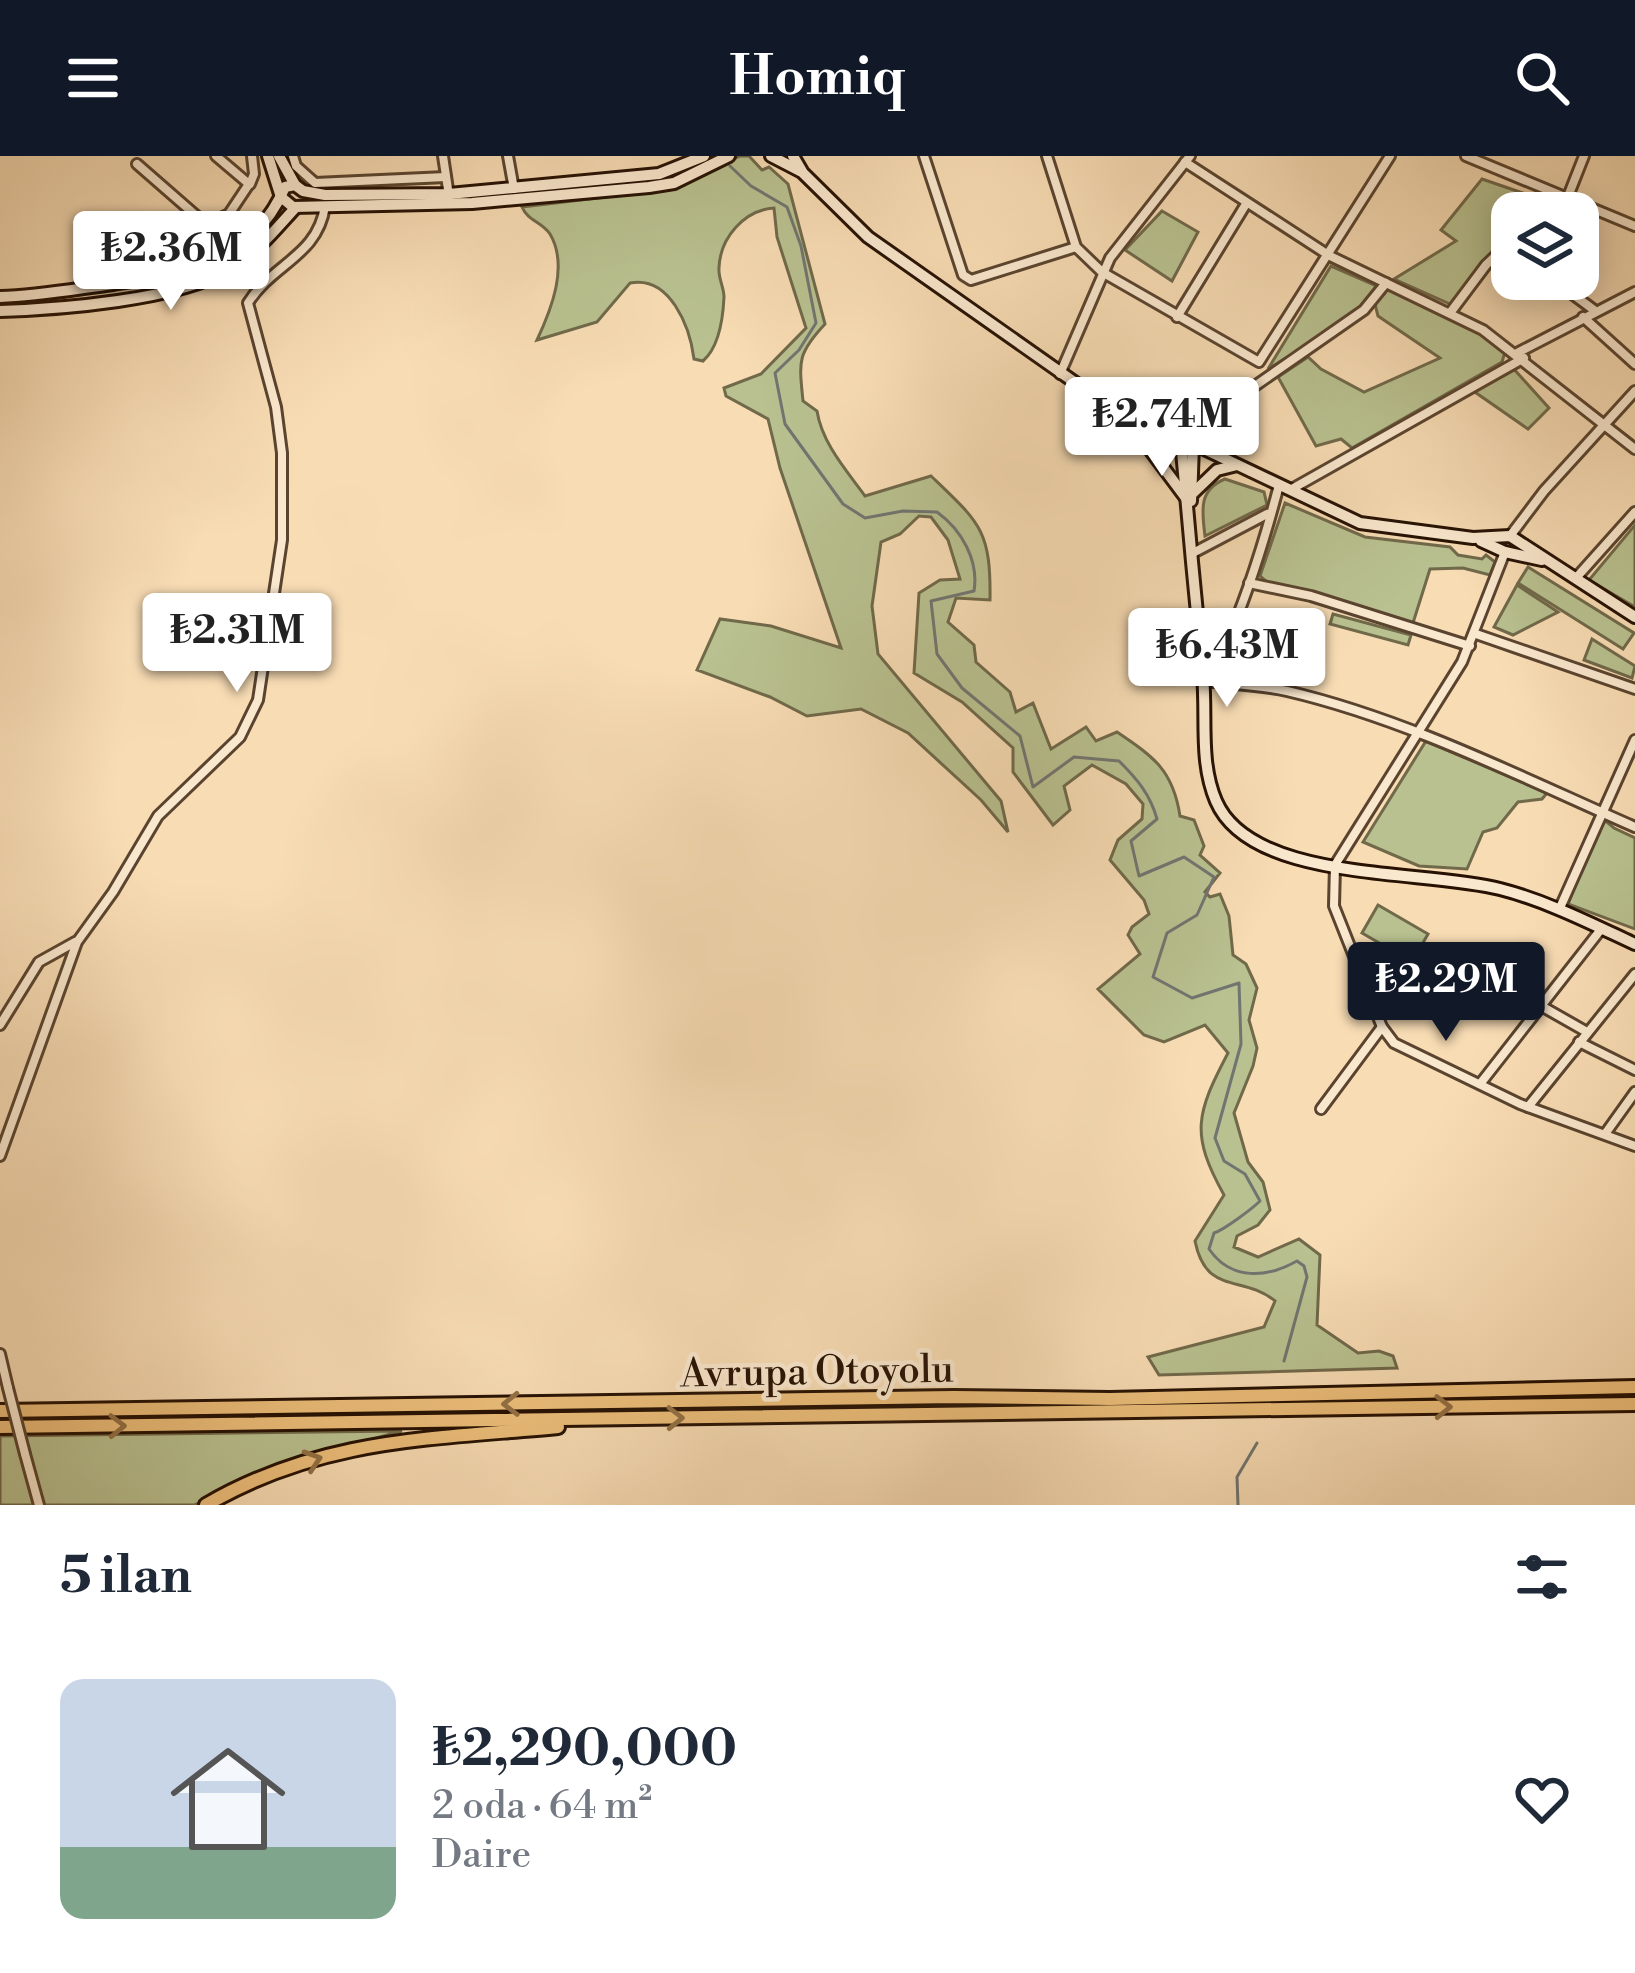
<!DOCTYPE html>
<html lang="tr">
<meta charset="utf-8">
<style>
:root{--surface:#fff;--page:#f2f2f3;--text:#1f2937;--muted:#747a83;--line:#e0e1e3;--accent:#111827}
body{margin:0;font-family:"Libre Bodoni",serif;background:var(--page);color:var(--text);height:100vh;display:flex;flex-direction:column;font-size:45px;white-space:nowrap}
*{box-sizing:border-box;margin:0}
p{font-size:39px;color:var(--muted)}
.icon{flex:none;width:66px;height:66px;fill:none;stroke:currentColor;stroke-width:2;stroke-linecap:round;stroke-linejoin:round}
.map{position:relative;height:1349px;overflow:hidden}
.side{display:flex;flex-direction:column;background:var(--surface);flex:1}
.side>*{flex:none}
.controls{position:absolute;left:1491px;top:36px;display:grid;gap:24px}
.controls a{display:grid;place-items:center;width:108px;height:108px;border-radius:24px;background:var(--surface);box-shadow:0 6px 30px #0003;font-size:60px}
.price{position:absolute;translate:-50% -102px;padding:0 27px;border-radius:12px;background:#fff;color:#222;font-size:39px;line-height:78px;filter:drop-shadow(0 3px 6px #0008)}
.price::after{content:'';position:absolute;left:50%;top:72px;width:36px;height:27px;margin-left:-18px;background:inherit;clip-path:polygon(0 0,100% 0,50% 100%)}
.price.active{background:var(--accent);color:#fff}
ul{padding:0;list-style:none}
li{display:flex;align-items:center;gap:36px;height:300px;padding:0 60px}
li+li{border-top:3px solid var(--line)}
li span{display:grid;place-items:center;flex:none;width:336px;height:240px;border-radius:24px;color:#555}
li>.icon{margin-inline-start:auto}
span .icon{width:144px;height:144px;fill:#fffc;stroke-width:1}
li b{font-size:51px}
h2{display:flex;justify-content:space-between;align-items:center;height:144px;padding:0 60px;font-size:51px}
header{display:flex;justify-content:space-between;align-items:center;height:156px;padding:0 60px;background:var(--accent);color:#fff;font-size:54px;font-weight:800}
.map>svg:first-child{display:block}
.green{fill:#b9c190;stroke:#70694a;stroke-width:3}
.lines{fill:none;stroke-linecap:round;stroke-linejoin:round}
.stream{stroke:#717570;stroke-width:3}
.street-casing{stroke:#5a442f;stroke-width:14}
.secondary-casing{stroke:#261103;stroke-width:16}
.highway-casing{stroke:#261103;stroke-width:18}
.street{stroke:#fae8ce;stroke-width:8}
.secondary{stroke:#fae8ce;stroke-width:10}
.highway{stroke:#ecbe7a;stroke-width:12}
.street-bridge-casing{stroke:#5a442f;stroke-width:14;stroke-linecap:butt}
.street-bridge{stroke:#fae8ce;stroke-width:8}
.oneway{stroke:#937044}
.labels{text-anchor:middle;stroke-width:9;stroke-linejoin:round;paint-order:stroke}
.street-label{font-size:39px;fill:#261103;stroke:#fae8ce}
</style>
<header><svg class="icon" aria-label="menu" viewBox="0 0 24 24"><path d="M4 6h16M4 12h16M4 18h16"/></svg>Homiq<svg class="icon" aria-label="search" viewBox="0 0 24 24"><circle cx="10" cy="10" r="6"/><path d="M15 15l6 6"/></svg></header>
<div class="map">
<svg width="1635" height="1349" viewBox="0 0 1635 1349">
<rect width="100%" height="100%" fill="#f8dcb4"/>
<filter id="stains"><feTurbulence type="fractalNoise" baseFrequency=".00167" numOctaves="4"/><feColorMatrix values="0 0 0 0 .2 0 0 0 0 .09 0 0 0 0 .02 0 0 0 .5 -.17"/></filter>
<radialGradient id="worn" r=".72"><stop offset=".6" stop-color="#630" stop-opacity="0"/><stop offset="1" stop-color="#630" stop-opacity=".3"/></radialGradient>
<g class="green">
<path d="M740,0H749L762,14L769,11L788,28L825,168C797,198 799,205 803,245L817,255C822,287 846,314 865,340L931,320C980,367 991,374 990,444L956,442L948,466L974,489L976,506L1010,536L1016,556L1033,547L1051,593L1086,571L1096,585L1117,576C1154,601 1173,614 1180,660L1194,664L1204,690L1200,699L1220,717L1205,736L1210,741L1220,738L1229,760L1233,799L1246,808L1257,832L1249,864L1257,892L1253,910L1234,957L1248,1006L1263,1026L1270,1054L1258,1069L1237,1080L1234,1091L1258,1101L1299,1083L1320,1099L1317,1169L1358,1197L1379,1195L1393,1200L1397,1212L1159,1219L1148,1201L1264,1171L1275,1145C1242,1118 1206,1140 1195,1085L1224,1039C1190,978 1196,958 1228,897L1205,869L1164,886L1144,879L1098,833L1140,798L1128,779L1132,771L1149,758L1144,744L1110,704L1118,684L1142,663L1143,648L1126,628L1092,609L1064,630L1070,654L1053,669L1013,616V592L962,546L914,517L919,437L940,424L960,423L948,384L931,361L919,360L900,378L881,386L872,450L878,498L1001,645L1008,676L981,644L908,577L861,553L807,560L770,541L697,514L720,463L771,470L841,492L780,312L768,263L726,240L724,232L761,218L806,172L777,81L774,52C744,54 720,82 719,112C718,122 724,131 724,141C723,163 719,191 703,205L694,203C690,171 670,119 630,127L597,166L537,184C551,154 569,110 550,78C542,66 528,65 522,51L673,33Z"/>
<polygon points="1482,23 1552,47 1539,57 1512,57 1512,78 1450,148 1394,123 1456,85 1441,74"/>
<polygon points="1162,55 1198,76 1172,125 1125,94"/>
<polygon points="1331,110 1377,130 1351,162 1268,213"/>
<polygon points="1389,131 1474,172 1505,196 1502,206 1352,292 1341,283 1316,290 1278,221 1308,201 1321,213 1364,236 1440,202 1378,160 1375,148"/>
<polygon points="1512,211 1549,252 1528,273 1472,234"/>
<path d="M1225,323L1264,336L1267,349L1205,380C1202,355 1198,334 1225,323Z"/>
<polygon points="1285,347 1365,381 1450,391 1458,399 1482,403 1486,399 1495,406 1490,419 1463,412 1430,413 1413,467 1268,427 1260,420"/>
<polygon points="1635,369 1635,451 1589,424"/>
<polygon points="1528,411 1634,477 1623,493 1518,427"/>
<polygon points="1517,429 1558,456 1513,479 1494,471"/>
<polygon points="1333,458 1411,479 1408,489 1330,468"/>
<polygon points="1592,483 1635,510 1632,522 1584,504"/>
<polygon points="1426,585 1547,637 1542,643 1518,646 1497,672 1483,676 1467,713 1419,710 1363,686"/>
<polygon points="1602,662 1614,672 1635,682 1635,773 1568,748"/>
<polygon points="1378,749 1428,778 1412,806 1362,777"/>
<polygon points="402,1275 295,1304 194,1349 0,1349 0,1280"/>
</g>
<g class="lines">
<g class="stream">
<path d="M730,10L751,30L787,51L801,90L816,167L799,194L775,217L785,268L843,348L865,362L903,355L937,356C962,374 979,405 974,435L931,445L937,498L962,532L1020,580L1033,631L1074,601L1119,605C1137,623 1150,638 1157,663L1131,685L1139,720L1184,701L1214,721L1197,759L1167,777L1153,821L1192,842L1239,827L1241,888L1215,982L1224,1005L1245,1018L1260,1045C1253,1052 1224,1074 1214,1077L1209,1093C1231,1125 1267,1122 1297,1105L1304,1110L1307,1121L1284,1205"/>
<polyline points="1238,1349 1237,1321 1257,1287"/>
</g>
<g class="street-casing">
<g id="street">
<polyline points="293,0 296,10 315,27 446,21"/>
<polyline points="443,0 449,40"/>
<polyline points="508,0 514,33"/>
<polyline points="924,0 963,119 971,124 1076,91"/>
<polyline points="1047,0 1076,91 1102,116 1259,206 1390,0"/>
<polyline points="1466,0 1635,70"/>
<polyline points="1185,6 1330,100 1483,174 1635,293"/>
<polyline points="137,8 200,63 210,67 229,58 249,28 216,0"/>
<polyline points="250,28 254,18 252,0"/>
<polyline points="1550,57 1567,43 1584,0"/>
<polyline points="1552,123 1594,154"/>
<polyline points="1450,157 1486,109 1512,84"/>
<polyline points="1177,161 1246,48"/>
<polyline points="1583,161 1635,208"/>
<polyline points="1517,197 1635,136"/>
<polyline points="1060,218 1110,102 1190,0"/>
<polyline points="1207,295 1239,241 1364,154 1386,127"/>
<polyline points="1290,334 1524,202"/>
<polyline points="1510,380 1544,335 1635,235"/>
<polyline points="1505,396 1462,506 1335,709 1334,750 1382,871 1394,887 1520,948 1635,990"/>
<polyline points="1191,398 1267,358"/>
<polyline points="1576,422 1635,356"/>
<polyline points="1249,427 1311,440 1470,490"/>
<polyline points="1476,478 1635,533"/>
<path d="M1204,524C1235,486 1266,379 1279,329"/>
<path d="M1203,525C1231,528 1260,529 1287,535C1407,563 1523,622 1635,671"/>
<polyline points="1559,754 1635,584"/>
<polyline points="1543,851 1587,876"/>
<polyline points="0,869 39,806 75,786"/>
<polyline points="1579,886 1635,914"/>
<polyline points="1480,928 1602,772"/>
<polyline points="1528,951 1635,818"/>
<polyline points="1321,953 1382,871"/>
<polyline points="1605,978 1635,936"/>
<path d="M0,1000L77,786L113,736L158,660L240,581L258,544L282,384V297L276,251L248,147C272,108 318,100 325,50"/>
<polyline points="0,1198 8,1232"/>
<polyline points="25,1298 39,1349"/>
</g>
</g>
<g class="secondary-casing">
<g id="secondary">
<polyline points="268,0 280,38"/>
<polyline points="279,0 295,29 303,35 325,39 449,38 659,18 704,0"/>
<polyline points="771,0 800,15"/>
<polyline points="793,0 803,17 868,81 1097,242 1360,367 1473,382 1510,380 1635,461"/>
<polyline points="281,41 293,51 472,47 649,31 674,27 729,0"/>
<path d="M0,141C38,140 75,133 113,128C186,116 252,108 285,31L295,29"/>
<path d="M0,155C60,153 178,144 228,114C256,98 275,74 296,51"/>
<polyline points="1125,260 1186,342"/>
<path d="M1181,284C1188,362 1195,441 1203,519C1207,562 1199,605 1216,645C1251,727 1423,713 1500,733C1547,745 1592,768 1635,788"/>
<polyline points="1193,337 1217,314 1237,309"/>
<polyline points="1191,345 1193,289"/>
<polyline points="1481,385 1505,396 1542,404"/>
</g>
</g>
<g class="highway-casing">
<g id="highway">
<polyline points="0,1255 954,1241 1110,1243 1635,1231"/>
<polyline points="0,1271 1635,1248"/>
<path d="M206,1349C321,1282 430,1283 558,1271"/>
</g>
</g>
<use href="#street" class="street"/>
<use href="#secondary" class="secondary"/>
<use href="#highway" class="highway"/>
<g class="street-bridge-casing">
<polyline id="street-bridge" points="8,1232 25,1298"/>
</g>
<use href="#street-bridge" class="street-bridge"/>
</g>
<defs><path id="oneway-chevron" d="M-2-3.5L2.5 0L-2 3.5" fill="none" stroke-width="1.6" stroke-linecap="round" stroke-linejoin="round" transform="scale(3)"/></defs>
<g class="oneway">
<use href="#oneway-chevron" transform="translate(511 1248) rotate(179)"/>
<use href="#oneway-chevron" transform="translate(1443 1251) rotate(-1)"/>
<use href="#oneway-chevron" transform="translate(675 1262) rotate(-1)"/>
<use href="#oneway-chevron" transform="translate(117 1270) rotate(-1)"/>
<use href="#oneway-chevron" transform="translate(313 1304) rotate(-18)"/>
</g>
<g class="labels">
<g class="street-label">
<text transform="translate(817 1214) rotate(-1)" y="14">Avrupa Otoyolu</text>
</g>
</g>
<rect width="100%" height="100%" filter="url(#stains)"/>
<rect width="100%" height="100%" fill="url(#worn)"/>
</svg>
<div class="controls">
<a><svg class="icon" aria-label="layers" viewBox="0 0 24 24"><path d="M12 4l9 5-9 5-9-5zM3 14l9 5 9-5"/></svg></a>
</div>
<b class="price" style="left:171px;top:157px">₺2.36M</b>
<b class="price" style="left:1162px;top:323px">₺2.74M</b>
<b class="price" style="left:237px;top:539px">₺2.31M</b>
<b class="price" style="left:1227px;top:554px">₺6.43M</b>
<b class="price active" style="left:1446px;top:888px">₺2.29M</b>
</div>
<section class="side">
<h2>5 ilan<svg class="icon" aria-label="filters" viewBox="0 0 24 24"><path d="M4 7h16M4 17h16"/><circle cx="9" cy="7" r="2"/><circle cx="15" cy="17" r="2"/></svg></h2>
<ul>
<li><span style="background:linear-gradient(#c9d6e8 70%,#7fa58c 0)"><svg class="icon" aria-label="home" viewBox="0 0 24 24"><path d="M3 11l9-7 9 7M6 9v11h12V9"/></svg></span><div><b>₺2,290,000</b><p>2 oda · 64 m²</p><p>Daire</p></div><svg class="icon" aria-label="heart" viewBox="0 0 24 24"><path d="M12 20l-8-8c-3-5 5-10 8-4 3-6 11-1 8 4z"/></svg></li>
</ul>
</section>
